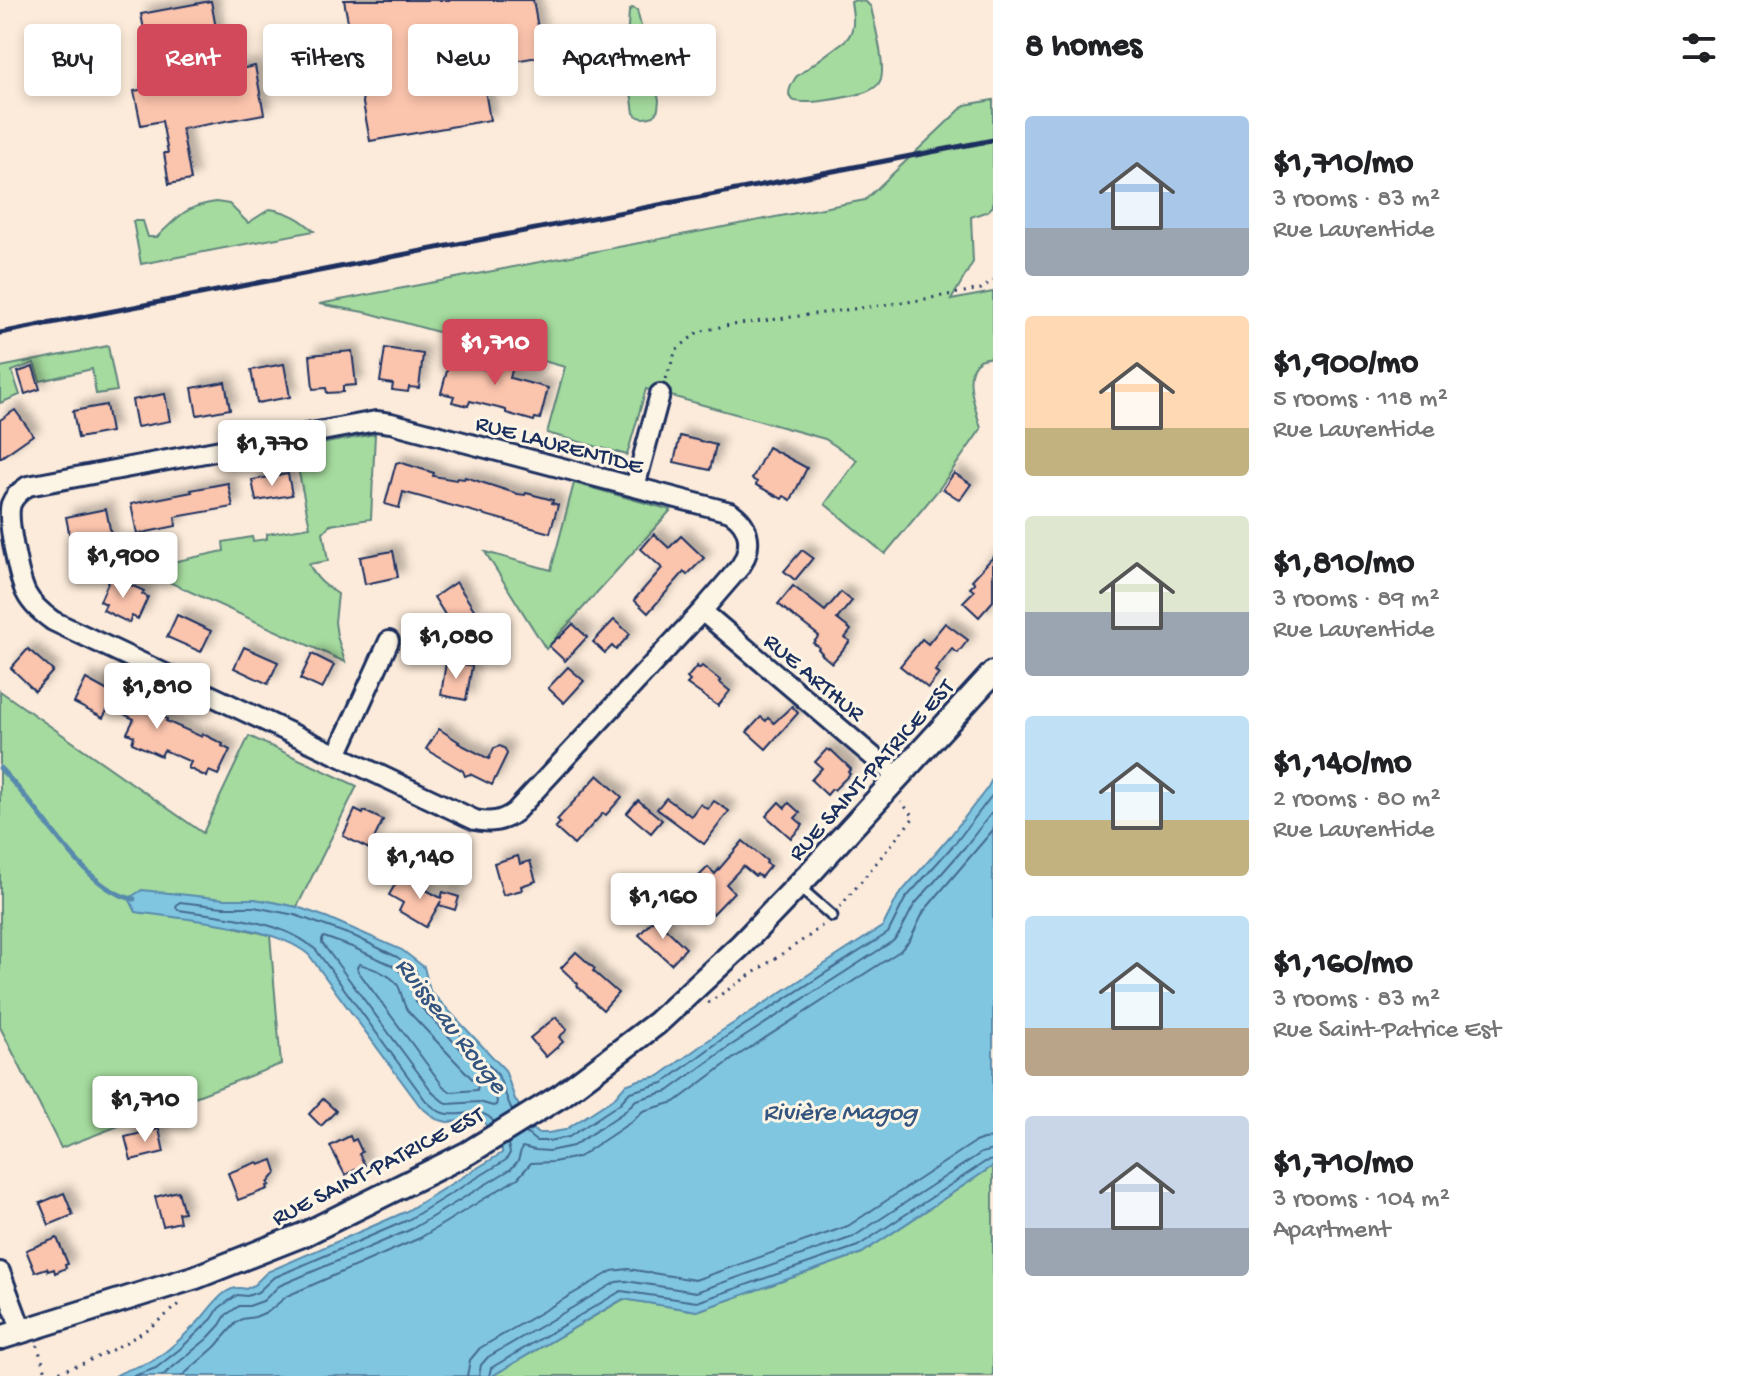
<!DOCTYPE html>
<meta charset="utf-8">
<style>
:root{--surface:#fff;--page:#f6f6f6;--text:#202124;--muted:#757577;--accent:#d1495b}
body{margin:0;font-family:"Gochi Hand",sans-serif;background:var(--page);color:var(--text);height:100vh;display:flex;flex-direction:column;font-size:30px;white-space:nowrap}
*{box-sizing:border-box;margin:0}
p{font-size:26px;color:var(--muted)}
.icon{flex:none;width:44px;height:44px;fill:none;stroke:currentColor;stroke-width:2;stroke-linecap:round;stroke-linejoin:round}
.map{position:relative;flex:1;overflow:hidden}
.drawer{display:flex;flex-direction:column;background:var(--surface);width:760px}
.drawer>*{flex:none}
.top-card{position:absolute;left:24px;top:24px;width:760px;height:72px;display:flex;gap:16px}
.price{position:absolute;translate:-50% -68px;padding:0 18px;border-radius:8px;background:#fff;color:#222;font-size:26px;line-height:52px;filter:drop-shadow(0 2px 4px #0008)}
.price::after{content:'';position:absolute;left:50%;top:48px;width:24px;height:18px;margin-left:-12px;background:inherit;clip-path:polygon(0 0,100% 0,50% 100%)}
.price.current{background:var(--accent);color:#fff}
ul{padding:0;list-style:none}
li{display:flex;align-items:center;gap:24px;height:200px;padding:0 32px}
li span{display:grid;place-items:center;flex:none;width:224px;height:160px;border-radius:8px;color:#555}
li>.icon{margin-inline-start:auto}
span .icon{width:96px;height:96px;fill:#fffc;stroke-width:1}
li b{font-size:34px}
h2{display:flex;justify-content:space-between;align-items:center;height:96px;padding:0 32px;font-size:34px}
.tag{padding:0 28px;border-radius:8px;background:var(--surface);box-shadow:0 4px 12px #0003;font-size:28px;line-height:72px}
.tag.current{background:var(--accent);color:#fff}
main{display:flex;flex:1;min-height:0}
.map>svg:first-child{display:block}
.green{fill:#a5db9e;stroke:#60857e;stroke-width:2}
.water{fill:#81c6e1;stroke:#588aad;stroke-width:2}
.lines{fill:none;stroke-linecap:round;stroke-linejoin:round}
.shore{stroke:#446b92;stroke-width:2}
.stream{stroke:#588aad;stroke-width:5}
.building{fill:#fbc4ad;stroke:#1b2f5e;stroke-width:2;filter:url(#shadow)}
.service-casing{stroke:#1b2f5e;stroke-width:15}
.minor-casing{stroke:#1b2f5e;stroke-width:24}
.tertiary-casing{stroke:#1b2f5e;stroke-width:28}
.path{stroke:#1b2f5e;stroke-width:3;stroke-dasharray:2 6;stroke-linecap:butt}
.service{stroke:#fcf5e5;stroke-width:9}
.minor{stroke:#fcf5e5;stroke-width:18}
.tertiary{stroke:#fcf5e5;stroke-width:22}
.rail{stroke:#1b2f5e;stroke-width:5}
.labels{text-anchor:middle;stroke-width:6;stroke-linejoin:round;paint-order:stroke}
.street-label{font-size:24px;fill:#1b2f5e;stroke:#fcf5e5}
.water-label{font-size:26px;font-style:italic;fill:#34557f;stroke:#fcf5e5}
</style>
<main>
<div class="map">
<svg width="993" height="1376" viewBox="0 0 993 1376">
<defs>
<filter id="shadow"><feDropShadow dx="7" dy="-7" stdDeviation="4" flood-color="#0004"/></filter>
</defs>
<rect width="100%" height="100%" fill="#fcebda"/>
<filter id="ink" filterUnits="userSpaceOnUse"><feTurbulence type="fractalNoise" baseFrequency=".0125" numOctaves="2"/><feDisplacementMap in="SourceGraphic" scale="16" xChannelSelector="R" yChannelSelector="G"/><feConvolveMatrix kernelMatrix="1 2 1 2 8 2 1 2 1" color-interpolation-filters="sRGB"/></filter>
<g filter="url(#ink)">
<g class="green">
<path d="M855,0L866,2L871,7C874,23 887,68 880,81C878,87 871,90 866,92C852,97 836,99 822,101C801,103 777,106 796,77L847,39C856,28 853,16 851,2Z"/>
<path d="M632,8L637,10L659,100L658,109L654,116C647,118 639,120 634,113L626,57L629,11Z"/>
<path d="M993,100V206L988,211L971,217L973,262L951,300L993,292V357C989,358 984,358 980,360C960,371 977,411 981,429L939,489L885,554L825,504L857,460L825,439L646,389L627,455L547,433L565,367L369,313L319,304L865,200L965,105Z"/>
<path d="M216,202L229,204L248,223L270,209C289,212 301,219 314,231L141,264L133,221H143L148,237H157C178,217 185,206 216,202Z"/>
<polygon points="108,346 117,391 96,394 92,369 40,381 34,363 12,371 20,395 0,403 0,367"/>
<path d="M375,434L371,519L330,525L323,532L328,561L309,564C316,579 324,585 338,594L335,622L337,636L345,662L160,578L163,564L224,551L223,542L252,537L253,541L267,539V534L310,527L294,449Z"/>
<polygon points="574,483 671,510 546,649 485,552 551,570"/>
<polygon points="0,691 203,833 249,736 357,786 297,907 254,899 224,899 234,927 270,935 281,1064 61,1148 0,1027"/>
<polygon points="993,1166 993,1376 492,1376 624,1299 697,1311 862,1253"/>
</g>
<path class="water" d="M993,777V1166L862,1253L697,1311L623,1299L492,1376H115C126,1369 138,1367 150,1362C165,1355 186,1334 198,1322C211,1309 224,1282 246,1289L254,1285L267,1272L405,1212L502,1153V1150L484,1122L479,1120L447,1122L436,1119L420,1106L309,955C274,925 183,919 136,912L129,898L142,890L224,899H254L273,902L297,907L326,917L402,950L424,967L430,991L505,1070L515,1099L534,1130L537,1133H548L565,1130L614,1098L625,1085L639,1080L659,1076L717,1034L883,926L898,896L951,835L988,787Z"/>
<g class="lines">
<g class="shore">
<polygon points="324,937 352,947 392,965 407,977 416,1002 490,1080 497,1101 496,1105 493,1106 479,1102 448,1104 444,1102 434,1094 322,943 322,939"/>
<path d="M360,964C371,968 390,974 397,984C402,991 402,1002 407,1010L478,1085L477,1090L451,1092L443,1086L358,971L357,967Z"/>
<path d="M494,1122C481,1104 460,1119 443,1113C436,1111 431,1105 426,1101L316,950C282,919 222,917 179,910L176,908L177,904L180,902L223,907H254L295,915L356,937L397,957L416,971L424,996L498,1075L512,1111"/>
<polyline points="526,1133 536,1141 549,1141 569,1137 619,1104 630,1092 663,1083 721,1040 888,933 905,899 957,841 993,794"/>
<polyline points="134,1376 156,1368 180,1349 212,1319 219,1308 237,1295 247,1296 258,1292 273,1278 408,1220 506,1160 510,1153 508,1144"/>
<polyline points="162,1376 207,1339 220,1325 226,1315 239,1306 249,1306 263,1301 279,1286 412,1229 511,1169 518,1161 522,1147 535,1150 549,1151 573,1146 624,1112 636,1100 668,1091 727,1048 893,941 899,934 914,905 965,847 993,811"/>
<polyline points="182,1376 215,1347 236,1323 242,1319 255,1317 269,1311 287,1296 420,1238 518,1178 531,1163 553,1162 579,1157 631,1122 643,1111 675,1102 734,1058 900,951 910,940 924,911 993,830"/>
<polyline points="467,1376 470,1360 480,1348 612,1271 628,1269 695,1280 848,1226 975,1142 983,1139 993,1138"/>
<polyline points="479,1376 481,1365 488,1357 616,1282 626,1281 696,1292 853,1237 981,1153 993,1150"/>
<polyline points="489,1376 491,1368 621,1291 697,1302 858,1246 985,1162 993,1160"/>
</g>
<path class="stream" d="M0,768C11,780 23,793 33,806C58,836 94,893 134,899"/>
</g>
<g class="building">
<polygon points="344,0 533,0 543,56 481,67 490,120 370,141"/>
<polygon points="211,1 224,72 255,66 264,114 182,129 191,180 169,184 164,153 168,153 162,121 141,125 134,91 155,87 141,14"/>
<polygon points="385,348 423,354 419,388 409,387 408,392 392,390 393,384 380,382"/>
<polygon points="494,350 516,355 510,378 548,388 540,419 535,418 534,421 506,413 506,410 470,401 468,406 452,402 454,396 441,393 450,360 488,370"/>
<polygon points="352,351 356,385 343,386 343,392 327,393 326,388 313,389 310,355"/>
<polygon points="284,364 290,397 257,403 251,370"/>
<polygon points="33,367 40,389 25,394 18,372"/>
<polygon points="225,382 230,409 197,415 192,388"/>
<polygon points="165,394 170,421 137,427 132,400"/>
<polygon points="106,405 111,432 78,438 73,411"/>
<polygon points="15,410 33,435 0,458 0,420"/>
<polygon points="680,436 716,445 710,470 674,462"/>
<polygon points="768,447 807,468 791,500 784,496 782,499 756,485 757,482 752,479"/>
<polygon points="399,462 434,473 433,476 456,480 457,478 464,479 465,477 518,494 525,495 526,493 553,500 552,503 558,505 550,533 403,492 399,508 385,504 396,463"/>
<polygon points="954,473 971,484 960,500 943,489"/>
<polygon points="288,474 292,495 256,501 252,480"/>
<polygon points="228,483 233,507 175,517 176,526 137,534 131,504 192,492 191,490"/>
<polygon points="106,509 112,539 72,547 66,517"/>
<polygon points="654,534 669,548 681,536 704,558 687,575 684,572 648,613 634,600 662,568 641,549"/>
<polygon points="802,550 813,558 795,580 784,571"/>
<polygon points="393,551 398,577 365,584 360,557"/>
<polygon points="993,557 993,601 979,617 963,602 974,591 970,588 975,583 972,580"/>
<polygon points="111,576 144,591 142,594 148,597 138,619 132,616 129,623 103,610 106,604 100,601"/>
<polygon points="456,582 475,611 452,626 434,597"/>
<polygon points="793,586 825,611 841,592 852,601 837,619 851,630 845,638 850,641 832,663 821,654 822,653 818,649 819,647 813,643 819,636 778,604"/>
<polygon points="177,615 211,631 201,652 167,637"/>
<polygon points="614,620 630,634 616,650 612,646 605,653 593,642"/>
<polygon points="945,623 968,640 958,653 952,649 935,671 939,674 928,688 900,666 922,639 928,644"/>
<polygon points="573,624 587,637 565,661 549,646 558,637 559,638"/>
<polygon points="244,647 278,662 268,684 234,668"/>
<polygon points="28,649 53,671 35,691 11,668"/>
<polygon points="312,654 334,665 322,689 300,679"/>
<polygon points="446,662 472,666 466,700 441,695"/>
<polygon points="697,666 699,669 702,666 721,681 719,682 730,691 718,706 687,684 690,681 687,678"/>
<polygon points="568,667 584,681 564,703 548,688"/>
<polygon points="86,679 146,712 148,709 167,719 166,721 202,737 203,734 223,744 222,746 230,750 218,775 209,771 207,777 188,768 191,762 164,750 161,756 132,743 134,736 127,733 134,719 109,707 103,718 74,703"/>
<polygon points="792,706 798,713 766,749 747,732 761,717 766,721 768,718 774,723"/>
<polygon points="439,729 459,742 458,743 489,759 494,748 500,746 505,749 507,754 492,785 470,774 465,776 463,771 426,749"/>
<polygon points="827,749 830,751 831,750 851,769 848,772 850,774 834,790 832,789 827,795 811,780 822,768 815,762"/>
<polygon points="598,775 622,797 606,815 603,813 574,845 555,828 560,823 557,820"/>
<polygon points="666,798 691,816 700,804 708,809 714,801 729,811 704,844 657,809"/>
<polygon points="638,800 662,820 651,833 627,813"/>
<polygon points="779,802 785,808 789,803 800,813 795,818 803,825 791,838 766,816"/>
<polygon points="355,810 363,814 364,811 383,820 369,849 343,836"/>
<polygon points="743,841 767,861 766,863 770,866 761,877 757,874 755,876 743,866 726,884 734,892 713,914 700,902 707,894 703,891 707,887 697,878 708,867 715,874"/>
<polygon points="518,856 520,864 530,861 536,881 521,886 522,890 503,895 494,863"/>
<polygon points="400,876 441,898 443,892 459,897 455,910 439,905 441,901 426,927 399,911 403,903 389,895"/>
<polygon points="655,918 686,948 671,964 639,935"/>
<polygon points="576,952 595,969 593,971 618,993 603,1010 577,986 578,984 561,968"/>
<polygon points="556,1017 567,1030 559,1037 563,1042 546,1057 530,1038"/>
<polygon points="323,1099 336,1111 321,1126 309,1114"/>
<polygon points="159,1129 164,1152 131,1160 125,1137"/>
<polygon points="350,1136 352,1141 356,1139 362,1152 359,1154 365,1165 345,1175 330,1146"/>
<polygon points="273,1160 277,1172 268,1183 270,1185 267,1186 268,1189 238,1200 228,1173 258,1162 259,1165"/>
<polygon points="178,1191 184,1212 178,1213 180,1222 163,1226 155,1197"/>
<polygon points="64,1193 73,1215 49,1225 40,1203"/>
<polygon points="57,1238 68,1264 65,1265 66,1268 55,1273 54,1269 48,1271 47,1268 35,1272 26,1250"/>
</g>
<g class="lines">
<g class="service-casing">
<polyline id="service" points="798,886 832,916"/>
</g>
<g class="minor-casing">
<g id="minor">
<path d="M376,421L391,423L730,512C751,525 753,547 740,567L702,611L515,812C502,822 490,823 475,820L53,621C42,613 32,605 26,593C19,579 6,518 11,504C14,496 20,491 28,486Z"/>
<polyline points="635,487 660,394"/>
<polyline points="702,611 897,777"/>
<polyline points="337,755 389,641"/>
<polyline points="0,1272 22,1331"/>
</g>
</g>
<g class="tertiary-casing">
<polyline id="tertiary" points="0,1338 196,1277 305,1234 468,1153 562,1095 657,1023 741,945 810,873 993,673"/>
</g>
<g class="path">
<polyline points="666,379 676,350 698,332 724,326 914,301 981,289 993,280"/>
<polyline points="840,907 914,817 901,802"/>
<polyline points="708,1003 809,936 824,924"/>
<polyline points="37,1345 47,1375"/>
<path d="M44,1376C97,1362 142,1337 183,1301"/>
</g>
<use href="#service" class="service"/>
<use href="#minor" class="minor"/>
<use href="#tertiary" class="tertiary"/>
<polyline class="rail" points="0,333 993,140"/>
</g>
</g>
<g class="labels">
<g class="street-label">
<text transform="translate(560 443) rotate(15)" y="8">RUE LAURENTIDE</text>
<text transform="translate(815 676) rotate(40)" y="8">RUE ARTHUR</text>
<text transform="translate(870 769) rotate(-48)" y="8">RUE SAINT-PATRICE EST</text>
<text transform="translate(377 1165) rotate(-27)" y="8">RUE SAINT-PATRICE EST</text>
</g>
<g class="water-label">
<text transform="translate(453 1024) rotate(52)" y="9">Ruisseau Rouge</text>
<text x="840" y="1119">Rivière Magog</text>
</g>
</g>
</svg>
<b class="price current" style="left:495px;top:387px">$1,710</b>
<b class="price" style="left:272px;top:488px">$1,770</b>
<b class="price" style="left:123px;top:600px">$1,900</b>
<b class="price" style="left:456px;top:681px">$1,080</b>
<b class="price" style="left:157px;top:731px">$1,810</b>
<b class="price" style="left:420px;top:901px">$1,140</b>
<b class="price" style="left:663px;top:941px">$1,160</b>
<b class="price" style="left:145px;top:1144px">$1,710</b>
<div class="top-card">
<a class="tag">Buy</a>
<a class="tag current">Rent</a>
<a class="tag">Filters</a>
<a class="tag">New</a>
<a class="tag">Apartment</a>
</div>
</div>
<section class="drawer">
<h2>8 homes<svg class="icon" aria-label="filters" viewBox="0 0 24 24"><path d="M4 7h16M4 17h16"/><circle cx="9" cy="7" r="2"/><circle cx="15" cy="17" r="2"/></svg></h2>
<ul>
<li><span style="background:linear-gradient(#a9c7e8 70%,#9aa5b1 0)"><svg class="icon" aria-label="home" viewBox="0 0 24 24"><path d="M3 11l9-7 9 7M6 9v11h12V9"/></svg></span><div><b>$1,710/mo</b><p>3 rooms · 83 m²</p><p>Rue Laurentide</p></div></li>
<li><span style="background:linear-gradient(#ffd9b3 70%,#c2b280 0)"><svg class="icon" aria-label="home" viewBox="0 0 24 24"><path d="M3 11l9-7 9 7M6 9v11h12V9"/></svg></span><div><b>$1,900/mo</b><p>5 rooms · 118 m²</p><p>Rue Laurentide</p></div></li>
<li><span style="background:linear-gradient(#dfe7d0 60%,#9aa5b1 0)"><svg class="icon" aria-label="home" viewBox="0 0 24 24"><path d="M3 11l9-7 9 7M6 9v11h12V9"/></svg></span><div><b>$1,810/mo</b><p>3 rooms · 89 m²</p><p>Rue Laurentide</p></div></li>
<li><span style="background:linear-gradient(#bfe0f5 65%,#c2b280 0)"><svg class="icon" aria-label="home" viewBox="0 0 24 24"><path d="M3 11l9-7 9 7M6 9v11h12V9"/></svg></span><div><b>$1,140/mo</b><p>2 rooms · 80 m²</p><p>Rue Laurentide</p></div></li>
<li><span style="background:linear-gradient(#bfe0f5 70%,#b9a48a 0)"><svg class="icon" aria-label="home" viewBox="0 0 24 24"><path d="M3 11l9-7 9 7M6 9v11h12V9"/></svg></span><div><b>$1,160/mo</b><p>3 rooms · 83 m²</p><p>Rue Saint-Patrice Est</p></div></li>
<li><span style="background:linear-gradient(#c9d6e8 70%,#9aa5b1 0)"><svg class="icon" aria-label="home" viewBox="0 0 24 24"><path d="M3 11l9-7 9 7M6 9v11h12V9"/></svg></span><div><b>$1,710/mo</b><p>3 rooms · 104 m²</p><p>Apartment</p></div></li>
</ul>
</section>
</main>
